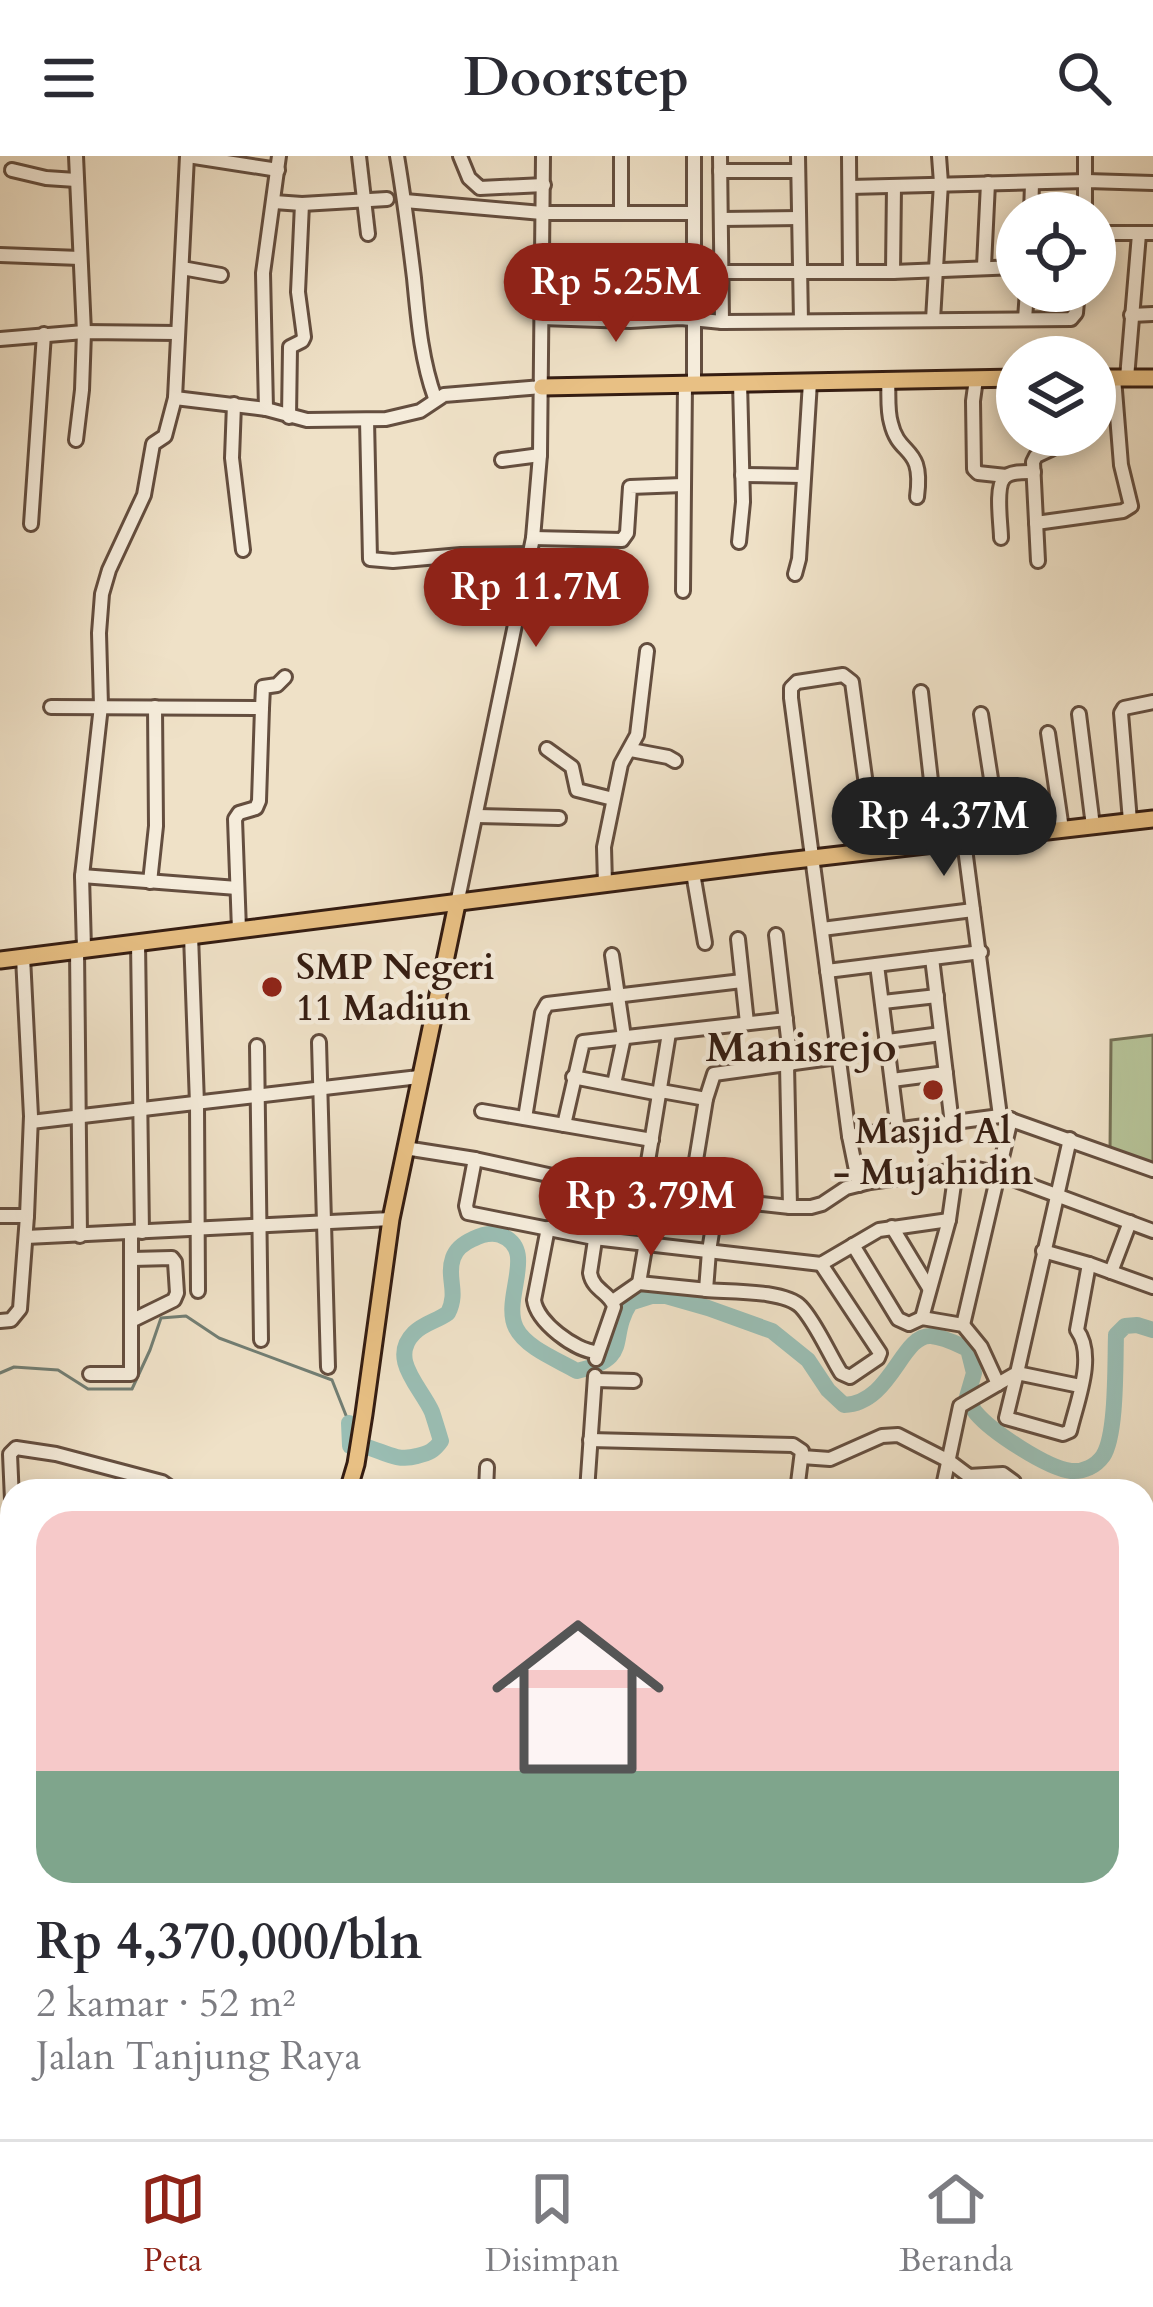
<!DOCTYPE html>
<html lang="id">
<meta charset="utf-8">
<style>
:root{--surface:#fff;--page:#f2f2f3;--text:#2b2b33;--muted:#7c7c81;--line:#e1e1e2;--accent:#8f2418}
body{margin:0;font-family:Cardo,serif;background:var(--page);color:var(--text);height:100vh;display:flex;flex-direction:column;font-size:45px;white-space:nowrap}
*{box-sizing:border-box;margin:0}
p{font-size:39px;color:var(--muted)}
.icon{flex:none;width:66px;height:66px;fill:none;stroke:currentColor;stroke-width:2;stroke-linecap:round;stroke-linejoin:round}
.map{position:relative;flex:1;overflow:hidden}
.drawer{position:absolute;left:0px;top:1323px;width:1155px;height:660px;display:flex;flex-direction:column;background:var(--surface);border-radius:36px 36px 0 0;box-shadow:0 6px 18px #0003}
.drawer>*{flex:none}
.fabs{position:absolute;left:996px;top:36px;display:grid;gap:24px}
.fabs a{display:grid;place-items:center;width:120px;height:120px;border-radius:50%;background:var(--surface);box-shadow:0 6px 18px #0003;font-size:60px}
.price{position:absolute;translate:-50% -102px;padding:0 27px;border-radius:42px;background:var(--accent);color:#fff;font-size:39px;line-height:78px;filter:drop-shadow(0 3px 6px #0008)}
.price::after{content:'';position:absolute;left:50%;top:72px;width:36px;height:27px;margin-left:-18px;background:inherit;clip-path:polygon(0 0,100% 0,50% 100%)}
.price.active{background:#222;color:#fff}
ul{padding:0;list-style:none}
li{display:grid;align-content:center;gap:24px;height:636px;padding:0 36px}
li+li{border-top:3px solid var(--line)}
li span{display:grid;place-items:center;height:372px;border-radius:36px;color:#555}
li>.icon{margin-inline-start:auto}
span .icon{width:216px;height:216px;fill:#fffc;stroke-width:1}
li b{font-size:51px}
header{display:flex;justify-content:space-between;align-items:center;height:156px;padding:0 36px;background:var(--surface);font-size:54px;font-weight:800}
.tabs{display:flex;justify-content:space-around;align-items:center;height:168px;border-top:3px solid var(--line);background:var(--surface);font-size:33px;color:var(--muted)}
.tabs a{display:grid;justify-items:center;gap:6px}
.tabs .active{color:var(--accent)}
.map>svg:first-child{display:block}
.green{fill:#b6c398;stroke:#767055;stroke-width:3}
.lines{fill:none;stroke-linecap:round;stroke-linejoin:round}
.stream{stroke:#727e73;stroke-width:3}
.river{stroke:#9abeb4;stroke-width:16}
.minor-casing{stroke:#644e3f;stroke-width:18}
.major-casing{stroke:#351d12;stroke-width:21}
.minor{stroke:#f5ecdb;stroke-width:12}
.major{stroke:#e8c084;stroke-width:15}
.poi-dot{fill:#8f2418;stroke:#f5ecdb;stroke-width:4.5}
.labels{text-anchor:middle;stroke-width:9;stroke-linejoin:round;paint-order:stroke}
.poi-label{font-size:36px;font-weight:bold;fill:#351d12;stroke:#f5ecdb;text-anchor:start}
.quarter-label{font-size:42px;font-weight:bold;fill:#351d12;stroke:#f5ecdb}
</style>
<header><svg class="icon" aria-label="menu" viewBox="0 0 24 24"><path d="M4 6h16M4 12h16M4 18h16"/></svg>Doorstep<svg class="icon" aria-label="search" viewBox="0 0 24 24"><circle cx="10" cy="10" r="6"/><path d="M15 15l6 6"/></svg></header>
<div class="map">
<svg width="1153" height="1983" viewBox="0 0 1153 1983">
<rect width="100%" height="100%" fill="#efe1c7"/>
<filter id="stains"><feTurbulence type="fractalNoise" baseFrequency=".00167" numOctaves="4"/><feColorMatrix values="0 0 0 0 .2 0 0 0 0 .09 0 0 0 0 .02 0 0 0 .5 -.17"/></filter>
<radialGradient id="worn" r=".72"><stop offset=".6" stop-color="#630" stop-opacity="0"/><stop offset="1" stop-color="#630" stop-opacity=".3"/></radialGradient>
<polygon class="green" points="1153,879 1153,1011 1110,995 1111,884"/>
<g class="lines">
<polyline class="stream" points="0,1217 14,1211 58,1214 88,1233 132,1233 150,1194 161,1162 186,1160 219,1182 332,1224 349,1267"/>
<path class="river" d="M349,1267L350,1290C375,1286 389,1308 417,1300C429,1297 434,1295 441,1285C438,1275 435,1265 432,1256C421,1231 388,1203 414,1177C424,1167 437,1165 448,1157C459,1135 446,1122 453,1102C456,1093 464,1087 473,1083C481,1079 491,1076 500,1079C539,1093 501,1142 516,1172C526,1192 558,1204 577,1215C634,1201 607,1184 630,1147L652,1140H666L708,1152L772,1175L808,1204L828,1234L844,1249C892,1247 901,1178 931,1180C944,1181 957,1188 968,1193L974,1217L967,1241C969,1244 973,1254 976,1257C992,1276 1047,1312 1071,1315C1084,1316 1096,1310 1103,1300C1117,1279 1115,1207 1116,1179L1125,1170L1137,1169L1153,1174"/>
<g class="minor-casing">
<g id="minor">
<polyline points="76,0 84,176 82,234 76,284"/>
<polyline points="188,0 278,14"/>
<polyline points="359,0 368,78"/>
<path d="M397,0C404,41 409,81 414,122C418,163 421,203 435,242"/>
<polyline points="460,0 469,22 480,32 544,29"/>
<polyline points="720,0 722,166"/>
<polyline points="798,0 801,165"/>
<polyline points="849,0 850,115"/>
<polyline points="12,14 46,22 76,24"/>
<polyline points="720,15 798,15"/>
<polyline points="850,31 1087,25 1153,27"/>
<polyline points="405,45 542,57 694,57"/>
<polyline points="274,46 302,48 387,43"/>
<polyline points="621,56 621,0"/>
<polyline points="1031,57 1032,28"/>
<polyline points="1085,57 1085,0"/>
<polyline points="721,63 799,62"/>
<polyline points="1095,77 1153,77"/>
<polyline points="0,99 80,102"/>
<polyline points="984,110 988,27"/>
<polyline points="182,112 221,119"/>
<polyline points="721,116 893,116 1017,111"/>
<polyline points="893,116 894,30"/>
<polyline points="1131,159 1153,158"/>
<polyline points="542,162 630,165 681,162 722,166 1071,163 1076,157 1078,135"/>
<polyline points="1025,163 1027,135"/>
<polyline points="933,164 941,27 939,0"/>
<polyline points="0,183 84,176 177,177"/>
<polyline points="1127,222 1139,78"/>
<polyline points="976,223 973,245 974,313 978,317 1006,320"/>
<path d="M888,225C889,238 887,254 891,267C899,302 924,288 917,341"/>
<polyline points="694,227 694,0"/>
<polyline points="175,242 266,253 307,264 386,263 420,255 444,239 542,231"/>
<polyline points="234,248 232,302 243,394"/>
<polyline points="266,253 263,117 279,0"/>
<polyline points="289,261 290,191 302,185 304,181 298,136 302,48"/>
<polyline points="367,264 370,403 393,405 461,399 531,398"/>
<polyline points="502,304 540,299"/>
<polyline points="742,319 803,320"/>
<polyline points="1036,367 1123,355 1131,350 1121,309 1114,222"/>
<polyline points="31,368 44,178"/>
<polyline points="533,382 622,384 627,377 630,331 683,329"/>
<path d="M1001,382C1001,369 995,332 1004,322C1010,315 1025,316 1034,316"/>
<polyline points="739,386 743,346 740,226"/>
<polyline points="1038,405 1033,306 1036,300 1051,293 1054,279"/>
<polyline points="795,418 799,403 810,226"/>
<polyline points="683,435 685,227"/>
<polyline points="921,536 938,687"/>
<polyline points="51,551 262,552 259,645 256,652 239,657 235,663 239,774"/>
<polyline points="262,552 263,531 277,529 285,521"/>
<polyline points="981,558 1000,681"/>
<polyline points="1079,558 1093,670"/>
<polyline points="1048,577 1062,673"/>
<polyline points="547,593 572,611 577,634 613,643"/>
<polyline points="631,594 668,601 675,605"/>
<polyline points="477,660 559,662"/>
<polyline points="1130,665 1121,557 1124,552 1153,546"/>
<polyline points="964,685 1000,960"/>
<polyline points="693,717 705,787"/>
<polyline points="82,720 237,732"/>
<polyline points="150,726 156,670 155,551"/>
<polyline points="605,728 604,691 621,608 637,579 647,495"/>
<polyline points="457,748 533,382 540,299 543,0"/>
<polyline points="822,773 973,754"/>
<polyline points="191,779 197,948 198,1135"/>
<polyline points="776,779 791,908"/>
<polyline points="738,783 747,867"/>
<polyline points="138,786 142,1076"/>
<polyline points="84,793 82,720 101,550 99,477 102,438 109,414 144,339 153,288 165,280 175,242 187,0"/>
<polyline points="77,794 80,1080"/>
<polyline points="612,799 624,881 614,928"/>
<polyline points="23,801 31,960 27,1060"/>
<polyline points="932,802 952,968"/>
<polyline points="877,809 898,975"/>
<polyline points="827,815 981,796"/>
<polyline points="883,846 937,840"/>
<polyline points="888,885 941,878"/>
<polyline points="319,886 328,1211"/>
<polyline points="257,890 261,1184"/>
<polyline points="787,909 790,1051"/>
<polyline points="573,921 660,938"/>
<polyline points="892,924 946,917"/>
<polyline points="661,935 706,943"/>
<polyline points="482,955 652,984"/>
<polyline points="525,962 542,857 547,848 742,825"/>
<polyline points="31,966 419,921"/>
<polyline points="564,969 583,886 786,863"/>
<polyline points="849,980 1000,960 1153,1014"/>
<polyline points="405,992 475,1003 603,1031 790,1051 811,1051 822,1048 846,1032 870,1026 972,1012 997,1017 1153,1075"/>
<polyline points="475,1003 466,1050 468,1057 594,1082 821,1108 879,1074 949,1064"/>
<polyline points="859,1029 849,980 791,542 791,532 797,526 843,519 852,526 875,695"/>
<polyline points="643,1036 669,877"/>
<polyline points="690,1041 706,943 714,918 838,901"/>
<path d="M717,1045L709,1095L706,1134C730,1136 785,1134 801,1151C816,1167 829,1198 841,1217L850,1221L878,1202L880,1197L821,1108"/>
<polyline points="0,1060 27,1060 20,1153 11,1164 0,1165"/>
<polyline points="892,1071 929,1132"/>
<path d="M548,1072L534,1144C537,1166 575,1195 597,1196"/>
<polyline points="26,1081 391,1063"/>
<polyline points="853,1089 898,1163 909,1168 922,1162 963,1169 981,1191 998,1228"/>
<polyline points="1043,1095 1089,1108 1153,1131"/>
<polyline points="1111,1116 1130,1066"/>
<polyline points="639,1127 646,1086"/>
<polyline points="613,1145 639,1127 708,1134"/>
<polyline points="922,1162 949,1064 956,1014"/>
<polyline points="131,1165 174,1144 177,1137 175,1106 172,1102 132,1103"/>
<polyline points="963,1169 1011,963"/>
<path d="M596,1203L614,1151C611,1137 593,1135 590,1117L603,1031"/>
<polyline points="90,1218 131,1218 131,1077"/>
<polyline points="595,1224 634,1225"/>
<path d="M1080,1230L1017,1217L1006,1262L1063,1278L1070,1275C1077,1245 1096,1200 1077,1174L1089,1108"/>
<polyline points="590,1284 793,1289 802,1295 797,1335"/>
<polyline points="802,1301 830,1303 882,1280 898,1279 949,1305 969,1320 1003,1318 1014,1326 1016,1335"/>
<polyline points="714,1332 766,1335"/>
<polyline points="486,1335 487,1311"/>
<polyline points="587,1335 595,1220"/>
<polyline points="942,1335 960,1250 1017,1217 1070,983"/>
<polyline points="12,1344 10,1298 16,1292 56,1298 162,1326 175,1335"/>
<polyline points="0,1520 12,1520"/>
<polyline points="1143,1652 1153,1652"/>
<polyline points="0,1669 12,1668"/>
<polyline points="0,1793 12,1793"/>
<polyline points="1143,1840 1153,1841"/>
<polyline points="240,1971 241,1983"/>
<polyline points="444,1971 445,1983"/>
<polyline points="621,1971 626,1974 706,1983"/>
<polyline points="909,1971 909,1983"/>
<polyline points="949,1978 1015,1977"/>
<polyline points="160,1983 160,1971"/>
<polyline points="562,1983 562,1971"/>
<polyline points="794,1983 797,1971"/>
</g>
</g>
<g class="major-casing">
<g id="major">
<polyline points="1095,222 1153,222"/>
<polyline points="542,231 1017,222"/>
<polyline points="0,804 769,707 1153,663"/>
<polyline points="348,1335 356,1308 364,1258 391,1063 457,748"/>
<polyline points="0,1904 12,1883"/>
</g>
</g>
<use href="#minor" class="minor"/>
<use href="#major" class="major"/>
</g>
<g class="poi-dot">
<circle cx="272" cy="831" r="12"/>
<circle cx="933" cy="934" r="12"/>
</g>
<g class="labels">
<g class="poi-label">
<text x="296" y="823">SMP Negeri<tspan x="296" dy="41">11 Madiun</tspan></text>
<text x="933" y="987" text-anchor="middle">Masjid Al<tspan x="933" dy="41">- Mujahidin</tspan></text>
</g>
<g class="quarter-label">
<text x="801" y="905">Manisrejo</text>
</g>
</g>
<rect width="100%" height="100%" filter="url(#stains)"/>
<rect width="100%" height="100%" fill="url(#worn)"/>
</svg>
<div class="fabs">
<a><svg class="icon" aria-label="locate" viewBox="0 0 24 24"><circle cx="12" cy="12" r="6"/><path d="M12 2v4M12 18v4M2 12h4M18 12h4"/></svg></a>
<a><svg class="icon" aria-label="layers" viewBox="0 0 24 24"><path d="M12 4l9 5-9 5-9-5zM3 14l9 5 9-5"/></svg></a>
</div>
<b class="price" style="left:616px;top:189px">Rp 5.25M</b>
<b class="price" style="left:536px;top:494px">Rp 11.7M</b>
<b class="price active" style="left:944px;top:723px">Rp 4.37M</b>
<b class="price" style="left:651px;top:1103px">Rp 3.79M</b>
<section class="drawer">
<ul>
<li><span style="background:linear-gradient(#f6c9c9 70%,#7fa58c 0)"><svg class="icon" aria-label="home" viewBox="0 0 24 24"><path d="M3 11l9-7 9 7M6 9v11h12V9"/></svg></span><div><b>Rp 4,370,000/bln</b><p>2 kamar · 52 m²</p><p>Jalan Tanjung Raya</p></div></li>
</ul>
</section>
</div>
<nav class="tabs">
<a class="active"><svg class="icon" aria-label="map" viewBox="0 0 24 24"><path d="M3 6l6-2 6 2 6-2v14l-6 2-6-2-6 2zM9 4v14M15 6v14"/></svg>Peta</a>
<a><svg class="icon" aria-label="saved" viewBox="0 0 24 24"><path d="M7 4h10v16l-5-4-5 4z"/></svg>Disimpan</a>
<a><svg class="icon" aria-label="home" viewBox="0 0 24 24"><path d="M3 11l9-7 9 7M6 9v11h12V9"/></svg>Beranda</a>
</nav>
